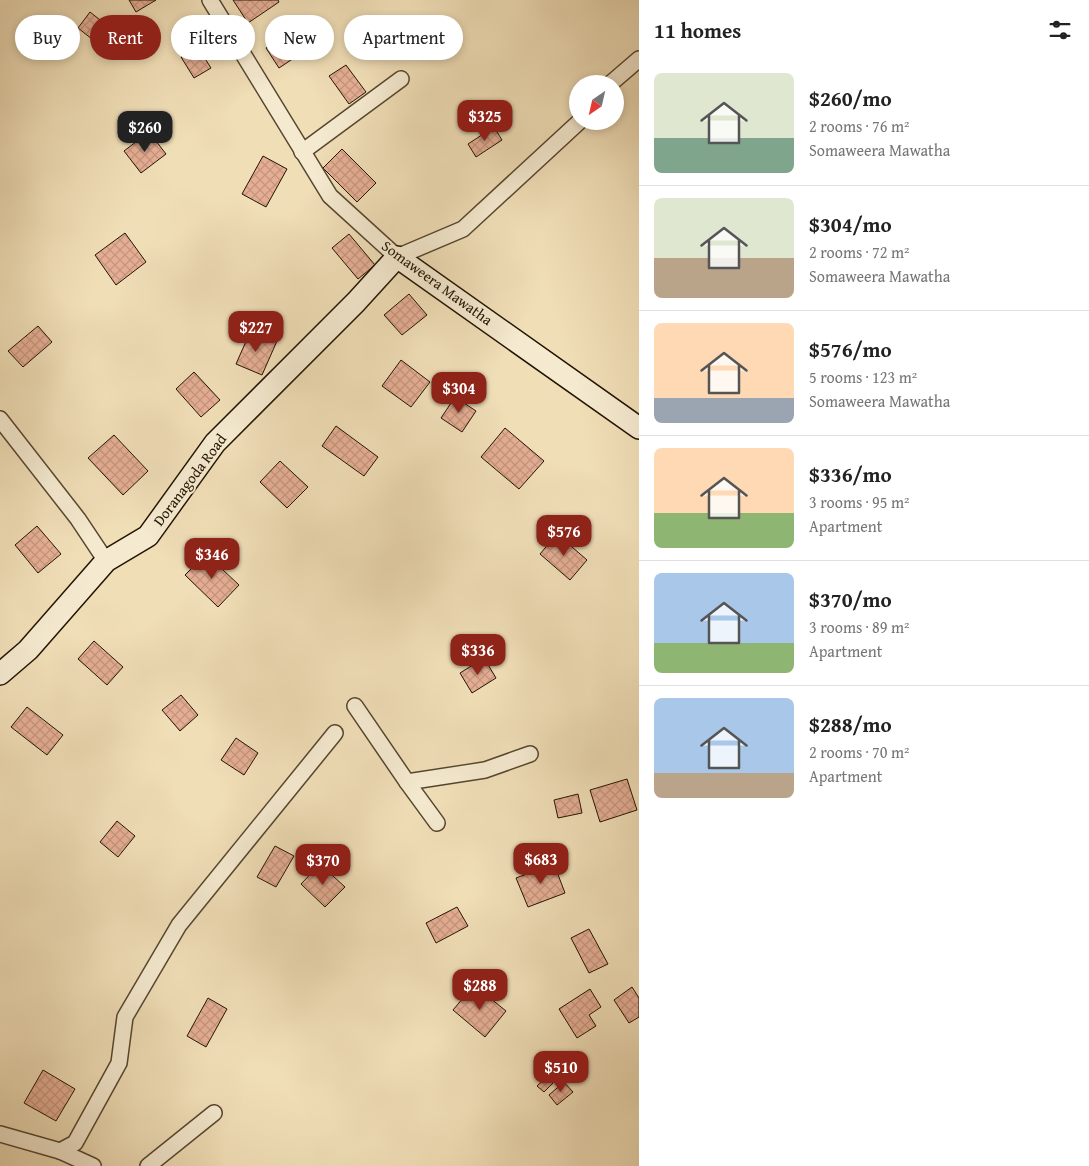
<!DOCTYPE html>
<meta charset="utf-8">
<style>
:root{--surface:#fff;--page:#f6f6f6;--text:#222;--muted:#767676;--line:#e0e0e0;--accent:#8f2418}
body{margin:0;font-family:"Gentium Book Plus",serif;background:var(--page);color:var(--text);height:100vh;display:flex;flex-direction:column;font-size:19px;white-space:nowrap}
*{box-sizing:border-box;margin:0}
p{font-size:16px;color:var(--muted)}
.icon{flex:none;width:28px;height:28px;fill:none;stroke:currentColor;stroke-width:2;stroke-linecap:round;stroke-linejoin:round}
.map{position:relative;flex:1;overflow:hidden}
.sheet{display:flex;flex-direction:column;background:var(--surface);width:450px}
.sheet>*{flex:none}
.top-card{position:absolute;left:15px;top:15px;width:475px;height:45px;display:flex;gap:10px}
.needle{width:32px;rotate:214deg}
.fabs{position:absolute;left:569px;top:75px;display:grid;gap:10px}
.fabs a{display:grid;place-items:center;width:55px;height:55px;border-radius:50%;background:var(--surface);box-shadow:0 2px 8px #0003;font-size:25px}
.price{position:absolute;translate:-50% -42px;padding:0 11px;border-radius:10px;background:var(--accent);color:#fff;font-size:16px;line-height:32px;filter:drop-shadow(0 1px 2px #0008)}
.price::after{content:'';position:absolute;left:50%;top:30px;width:15px;height:11px;margin-left:-8px;background:inherit;clip-path:polygon(0 0,100% 0,50% 100%)}
.price.current{background:#222;color:#fff}
ul{padding:0;list-style:none}
li{display:flex;align-items:center;gap:15px;height:125px;padding:0 15px}
li+li{border-top:1px solid var(--line)}
li span{display:grid;place-items:center;flex:none;width:140px;height:100px;border-radius:8px;color:#555}
li>.icon{margin-inline-start:auto}
span .icon{width:60px;height:60px;fill:#fffc;stroke-width:1}
li b{font-size:21px}
h2{display:flex;justify-content:space-between;align-items:center;height:60px;padding:0 15px;font-size:21px}
.tag{padding:0 18px;border-radius:22px;background:var(--surface);box-shadow:0 2px 8px #0003;font-size:18px;line-height:45px}
.tag.current{background:var(--accent);color:#fff}
main{display:flex;flex:1;min-height:0}
.map>svg:first-child{display:block}
.building{fill:url(#building-cross-hatch);stroke:#231402}
.lines{fill:none;stroke-linecap:round;stroke-linejoin:round}
.street-casing{stroke:#56462f;stroke-width:18}
.secondary-casing{stroke:#231402;stroke-width:24}
.street{stroke:#f5ead0;stroke-width:15}
.secondary{stroke:#f5ead0;stroke-width:21}
.labels{text-anchor:middle;stroke-width:4;stroke-linejoin:round;paint-order:stroke}
.street-label{font-size:15px;fill:#231402;stroke:#f5ead0}
</style>
<main>
<div class="map">
<svg width="639" height="1166" viewBox="0 0 639 1166">
<defs>
<pattern id="building-cross-hatch" width="8" height="8" patternUnits="userSpaceOnUse" patternTransform="scale(1.25)"><rect width="8" height="8" fill="#e5ae94"/><path d="M0 0l8 8M0 8l8-8" fill="none" stroke="#c4957e"/></pattern>
</defs>
<rect width="100%" height="100%" fill="#f0deb7"/>
<filter id="stains"><feTurbulence type="fractalNoise" baseFrequency=".004" numOctaves="4"/><feColorMatrix values="0 0 0 0 .2 0 0 0 0 .09 0 0 0 0 .02 0 0 0 .5 -.17"/></filter>
<radialGradient id="worn" r=".72"><stop offset=".6" stop-color="#630" stop-opacity="0"/><stop offset="1" stop-color="#630" stop-opacity=".3"/></radialGradient>
<g class="building">
<polygon points="129,0 156,0 136,12"/>
<polygon points="233,0 278,0 279,2 248,23"/>
<polygon points="90,12 119,35 107,51 78,28"/>
<polygon points="302,24 315,44 279,68 266,48"/>
<polygon points="197,46 211,68 194,78 181,57"/>
<polygon points="346,65 366,92 349,104 329,76"/>
<polygon points="494,127 502,140 476,157 468,144"/>
<polygon points="149,132 166,154 141,173 124,151"/>
<polygon points="342,149 376,183 357,202 323,168"/>
<polygon points="263,156 287,169 266,207 242,194"/>
<polygon points="125,233 146,262 116,285 95,255"/>
<polygon points="349,234 375,265 358,279 332,248"/>
<polygon points="409,294 427,315 402,335 384,315"/>
<polygon points="38,326 52,342 23,367 8,351"/>
<polygon points="251,330 277,341 262,375 236,364"/>
<polygon points="401,360 430,382 411,407 382,386"/>
<polygon points="194,372 220,400 201,417 176,389"/>
<polygon points="455,397 476,411 462,432 441,418"/>
<polygon points="336,426 378,457 364,476 322,446"/>
<polygon points="505,428 544,461 519,489 481,457"/>
<polygon points="114,435 148,471 123,495 88,458"/>
<polygon points="280,461 308,487 287,508 260,482"/>
<polygon points="37,526 61,554 38,573 15,545"/>
<polygon points="557,534 587,560 570,580 540,554"/>
<polygon points="206,554 239,585 218,607 185,575"/>
<polygon points="94,641 123,667 107,685 78,659"/>
<polygon points="484,658 496,678 472,693 460,673"/>
<polygon points="181,695 198,715 180,731 162,710"/>
<polygon points="27,707 63,735 47,755 11,727"/>
<polygon points="236,738 258,753 244,775 221,760"/>
<polygon points="627,779 637,810 600,822 590,790"/>
<polygon points="578,794 582,813 558,818 554,800"/>
<polygon points="117,821 135,836 118,857 100,842"/>
<polygon points="275,846 294,856 276,887 257,877"/>
<polygon points="320,864 345,887 325,907 301,884"/>
<polygon points="554,864 565,893 528,907 516,878"/>
<polygon points="457,907 468,926 436,943 426,923"/>
<polygon points="589,929 608,964 589,973 571,938"/>
<polygon points="474,985 506,1011 485,1037 453,1010"/>
<polygon points="632,987 639,998 639,1017 629,1023 614,1000"/>
<polygon points="590,989 601,1007 589,1015 596,1026 577,1038 559,1009"/>
<polygon points="208,998 227,1009 206,1047 187,1036"/>
<polygon points="43,1070 75,1089 56,1121 24,1103"/>
<polygon points="554,1070 560,1076 544,1092 537,1086"/>
<polygon points="564,1082 573,1092 557,1105 549,1095"/>
</g>
<g class="lines">
<g class="street-casing">
<g id="street">
<polyline points="210,0 330,196 397,257 463,229 580,121"/>
<polyline points="610,84 639,59"/>
<polyline points="302,152 401,79"/>
<polyline points="0,419 78,519 106,561"/>
<polyline points="355,706 407,782 437,823"/>
<polyline points="407,782 485,770 530,754"/>
<polyline points="0,1134 60,1151 75,1143 119,1063 125,1017 179,925 335,733"/>
<polyline points="60,1151 93,1166"/>
<polyline points="148,1166 214,1113"/>
</g>
</g>
<g class="secondary-casing">
<polyline id="secondary" points="0,674 28,650 106,561 148,536 215,443 356,302 397,257 639,428"/>
</g>
<use href="#street" class="street"/>
<use href="#secondary" class="secondary"/>
</g>
<g class="labels">
<g class="street-label">
<text transform="translate(437 283) rotate(36)" y="5">Somaweera Mawatha</text>
<text transform="translate(190 480) rotate(-53)" y="5">Doranagoda Road</text>
</g>
</g>
<rect width="100%" height="100%" filter="url(#stains)"/>
<rect width="100%" height="100%" fill="url(#worn)"/>
</svg>
<div class="fabs">
<a><svg class="needle" viewBox="-14 -14 28 28"><path d="M0-13l5 13h-10z" fill="#e53935"/><path d="M0 13l5-13h-10z" fill="#767676"/></svg></a>
</div>
<b class="price" style="left:485px;top:142px">$325</b>
<b class="price current" style="left:145px;top:153px">$260</b>
<b class="price" style="left:256px;top:353px">$227</b>
<b class="price" style="left:459px;top:414px">$304</b>
<b class="price" style="left:564px;top:557px">$576</b>
<b class="price" style="left:212px;top:580px">$346</b>
<b class="price" style="left:478px;top:676px">$336</b>
<b class="price" style="left:541px;top:885px">$683</b>
<b class="price" style="left:323px;top:886px">$370</b>
<b class="price" style="left:480px;top:1011px">$288</b>
<b class="price" style="left:561px;top:1093px">$510</b>
<div class="top-card">
<a class="tag">Buy</a>
<a class="tag current">Rent</a>
<a class="tag">Filters</a>
<a class="tag">New</a>
<a class="tag">Apartment</a>
</div>
</div>
<section class="sheet">
<h2>11 homes<svg class="icon" aria-label="filters" viewBox="0 0 24 24"><path d="M4 7h16M4 17h16"/><circle cx="9" cy="7" r="2"/><circle cx="15" cy="17" r="2"/></svg></h2>
<ul>
<li><span style="background:linear-gradient(#dfe7d0 65%,#7fa58c 0)"><svg class="icon" aria-label="home" viewBox="0 0 24 24"><path d="M3 11l9-7 9 7M6 9v11h12V9"/></svg></span><div><b>$260/mo</b><p>2 rooms · 76 m²</p><p>Somaweera Mawatha</p></div></li>
<li><span style="background:linear-gradient(#dfe7d0 60%,#b9a48a 0)"><svg class="icon" aria-label="home" viewBox="0 0 24 24"><path d="M3 11l9-7 9 7M6 9v11h12V9"/></svg></span><div><b>$304/mo</b><p>2 rooms · 72 m²</p><p>Somaweera Mawatha</p></div></li>
<li><span style="background:linear-gradient(#ffd9b3 75%,#9aa5b1 0)"><svg class="icon" aria-label="home" viewBox="0 0 24 24"><path d="M3 11l9-7 9 7M6 9v11h12V9"/></svg></span><div><b>$576/mo</b><p>5 rooms · 123 m²</p><p>Somaweera Mawatha</p></div></li>
<li><span style="background:linear-gradient(#ffd9b3 65%,#8fb573 0)"><svg class="icon" aria-label="home" viewBox="0 0 24 24"><path d="M3 11l9-7 9 7M6 9v11h12V9"/></svg></span><div><b>$336/mo</b><p>3 rooms · 95 m²</p><p>Apartment</p></div></li>
<li><span style="background:linear-gradient(#a9c7e8 70%,#8fb573 0)"><svg class="icon" aria-label="home" viewBox="0 0 24 24"><path d="M3 11l9-7 9 7M6 9v11h12V9"/></svg></span><div><b>$370/mo</b><p>3 rooms · 89 m²</p><p>Apartment</p></div></li>
<li><span style="background:linear-gradient(#a9c7e8 75%,#b9a48a 0)"><svg class="icon" aria-label="home" viewBox="0 0 24 24"><path d="M3 11l9-7 9 7M6 9v11h12V9"/></svg></span><div><b>$288/mo</b><p>2 rooms · 70 m²</p><p>Apartment</p></div></li>
</ul>
</section>
</main>
